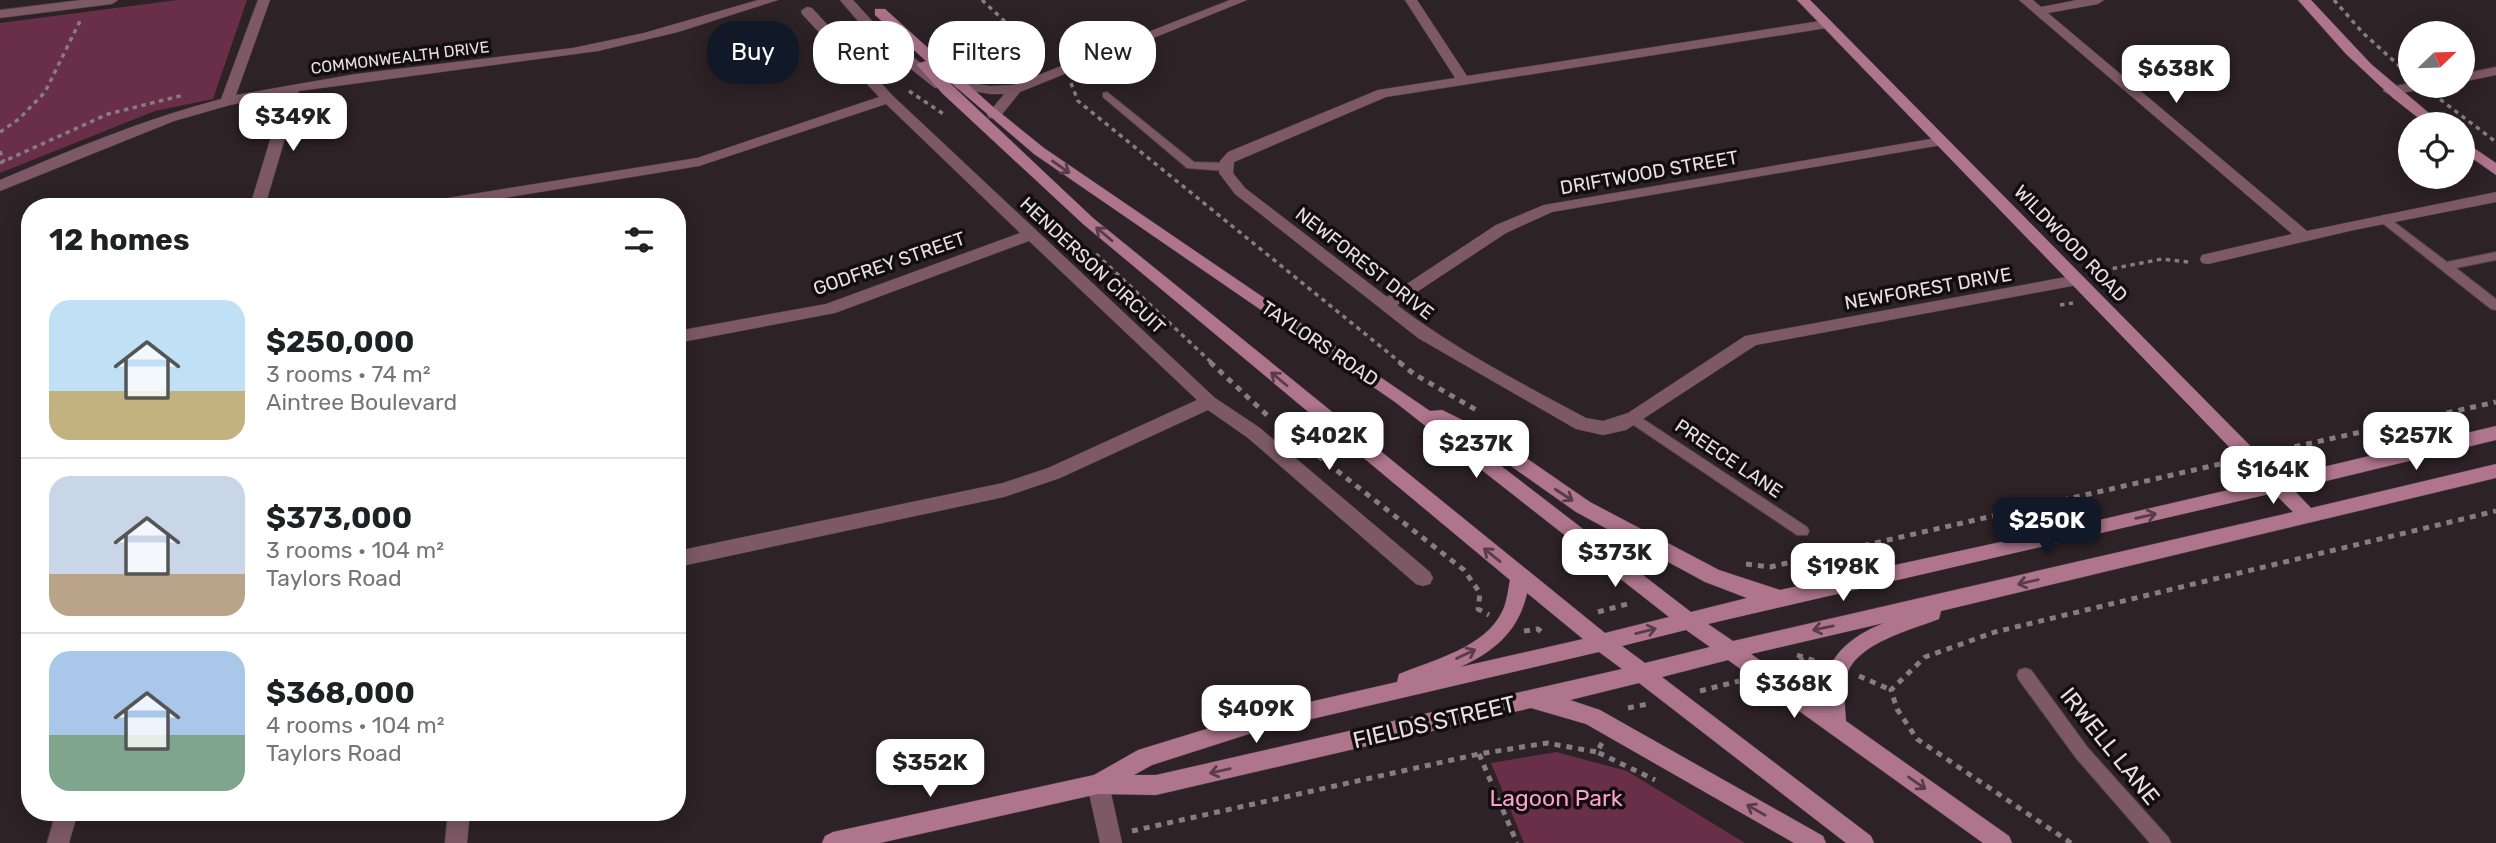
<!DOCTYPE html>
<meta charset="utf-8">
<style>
:root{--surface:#fff;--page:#f2f2f2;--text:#202124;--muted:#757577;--line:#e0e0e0;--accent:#111827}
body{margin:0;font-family:Rubik,sans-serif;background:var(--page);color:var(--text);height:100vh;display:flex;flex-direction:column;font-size:26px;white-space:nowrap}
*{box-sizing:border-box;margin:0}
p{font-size:23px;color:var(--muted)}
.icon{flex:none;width:38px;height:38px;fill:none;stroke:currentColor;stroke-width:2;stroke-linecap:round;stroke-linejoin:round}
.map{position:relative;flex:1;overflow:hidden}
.panel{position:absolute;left:21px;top:198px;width:665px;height:623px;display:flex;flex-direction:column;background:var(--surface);border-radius:28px;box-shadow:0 4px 18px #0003}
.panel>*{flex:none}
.hud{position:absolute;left:707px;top:21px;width:665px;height:63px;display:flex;gap:14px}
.needle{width:46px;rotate:67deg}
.controls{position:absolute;left:2398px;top:21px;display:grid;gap:14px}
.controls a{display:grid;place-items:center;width:77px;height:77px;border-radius:50%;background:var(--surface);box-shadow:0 4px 18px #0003;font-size:35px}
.price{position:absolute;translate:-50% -60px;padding:0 16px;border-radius:14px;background:#fff;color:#222;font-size:23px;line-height:46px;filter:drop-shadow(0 2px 4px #0008)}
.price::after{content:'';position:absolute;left:50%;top:42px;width:21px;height:16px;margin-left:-10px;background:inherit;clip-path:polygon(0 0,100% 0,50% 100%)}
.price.on{background:var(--accent);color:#fff}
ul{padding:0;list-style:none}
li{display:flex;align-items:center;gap:21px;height:175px;padding:0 28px}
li+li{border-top:2px solid var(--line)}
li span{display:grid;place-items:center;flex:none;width:196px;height:140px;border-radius:21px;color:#555}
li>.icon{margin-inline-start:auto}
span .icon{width:84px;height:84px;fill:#fffc;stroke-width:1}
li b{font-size:30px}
h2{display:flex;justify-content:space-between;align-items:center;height:84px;padding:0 28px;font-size:30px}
.chip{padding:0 24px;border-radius:28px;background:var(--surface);box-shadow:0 4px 18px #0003;font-size:24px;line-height:63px}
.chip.on{background:var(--accent);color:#fff}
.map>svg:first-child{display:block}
.green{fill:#692e48}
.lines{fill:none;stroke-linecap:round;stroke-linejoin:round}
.lane-casing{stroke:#4b4044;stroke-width:2}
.street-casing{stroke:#4b4044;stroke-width:1}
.secondary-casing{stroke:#4b4044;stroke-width:1}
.path-far1{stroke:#867d80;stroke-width:3.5;stroke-dasharray:4.5 4.5;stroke-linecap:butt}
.path{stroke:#867d80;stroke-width:5;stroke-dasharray:6 6;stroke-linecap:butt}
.lane{fill:#7d5966;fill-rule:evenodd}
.street{fill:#7d5966;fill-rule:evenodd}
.secondary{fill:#ae758b;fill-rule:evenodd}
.oneway{stroke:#583c47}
.labels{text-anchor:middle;stroke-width:7;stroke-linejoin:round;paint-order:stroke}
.far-street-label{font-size:16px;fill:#e7dfe1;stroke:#120d0f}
.street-label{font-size:19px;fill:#e7dfe1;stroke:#120d0f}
.near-street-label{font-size:23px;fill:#e7dfe1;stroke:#120d0f}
.near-park-label{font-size:23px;fill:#fba1c5;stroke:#120d0f}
</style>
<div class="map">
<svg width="2496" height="843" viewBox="0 0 2496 843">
<rect width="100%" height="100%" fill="#2d2226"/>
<g class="green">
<polygon points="177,0 247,0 213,99 155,111 0,173 0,23"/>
<polygon points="1556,752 1627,771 1745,843 1524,843 1491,763"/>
</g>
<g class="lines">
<g class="lane-casing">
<g id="lane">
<polygon points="1107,92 1194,162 1226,163 1232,167 1226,171 1187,168 1103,97 1103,93"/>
<polygon points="2385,215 2447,262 2496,252 2496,260 2456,268 2496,299 2496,310 2491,309 2381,222 2379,219 2381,216"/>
<polygon points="1634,413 1807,527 1809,531 1807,535 1797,535 1629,422 1627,418"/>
<polygon points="2025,668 2031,670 2088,748 2168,837 2171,843 2150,843 2076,758 2019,680 2017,675 2019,670"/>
</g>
</g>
<g class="street-casing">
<g id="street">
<polygon points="81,0 118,0 112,4 0,18 0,10"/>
<path d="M258,0H270L236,95L356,74L573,48L644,33L758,0H778L678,32L598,51L299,91L265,206H250L284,94L230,105L174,121L0,191V180C73,149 144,119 221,99Z"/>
<polygon points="840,0 853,0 885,35 945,82 945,88 935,88 875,41"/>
<polygon points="1230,0 1247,0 1020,92 999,118 989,118 987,115 1004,94 990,94 956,88 954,85 961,81 990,86 1013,85"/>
<path d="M1405,0H1417L1467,76L1827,20L1833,24L1827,28L1386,97L1234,162L1233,173L1245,188L1387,297L1496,225L1544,205L1942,137L1949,141L1942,145L1552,212L1506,233L1397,305C1456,350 1521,383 1586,418L1603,421L1628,413L1745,336L2077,275L2085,280L2077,285L1756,345L1626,430L1603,435L1576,429L1418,338L1235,194L1219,173L1220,161L1228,152L1378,90L1455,78Z"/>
<polygon points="2019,0 2033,0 2041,7 2077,0 2104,0 2098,4 2048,13 2307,231 2496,192 2496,202 2354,230 2208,264 2202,263 2200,259 2202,255 2292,234"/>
<polygon points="807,7 812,8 893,96 1215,398 1260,428 1430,572 1433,578 1430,584 1423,586 1416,584 1248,438 1208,410 1060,478 1004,497 677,567 677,551 1003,483 1048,468 1197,400 1029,241 835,313 677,343 677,331 826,304 1020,233 886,104 699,166 455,206 421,206 429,201 697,158 879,97 802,14 801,11"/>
<polygon points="2496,67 2496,75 2462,82 2462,74"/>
<polygon points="2410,83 2410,86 2426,86 2424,89 2390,95 2383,91 2385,88"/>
<polygon points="1098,774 1106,777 1109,784 1122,843 1100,843 1087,784 1090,777"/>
<polygon points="56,812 78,812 69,843 47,843"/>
<polygon points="448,812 470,812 467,843 445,843"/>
</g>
</g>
<g class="secondary-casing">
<g id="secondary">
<path d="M1797,0H1810L2281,477L2496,426V440L2293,489L2311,508L2496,464V478L1941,611L1939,619C1911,630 1853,644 1846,678C1843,692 1845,706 1846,721L2009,836L2012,843H1983L1728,660L1662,677L1871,836L1874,843H1846L1639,683L1570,700L1600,710L1823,836L1826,843H1794L1586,724L1531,708L1156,795L1098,794L880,843H822L825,836L833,832L1094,775L1138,750L1252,715L1397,682L1399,674C1433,660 1484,648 1502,612C1507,602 1508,590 1510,580L1083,224L943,94L916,64L926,61L875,15V9H885L992,106L1044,148L1430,411L1442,410L1493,435L1590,502L1719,570L1780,590L2056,530L2263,482ZM936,70L1034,154L1395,402L1669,617L1605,633L1093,218ZM1461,435L1481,445L1576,512L1705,582L1747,598L1691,612ZM2274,493L2293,512L1733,641L1708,624ZM1527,593L1583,639L1460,667C1494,652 1519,631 1527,593ZM1884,623C1846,638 1820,662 1824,705L1751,654ZM1686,630L1710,647L1645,663L1622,646ZM1599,652L1622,669L1156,775H1134L1152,765L1252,733Z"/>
<polygon points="2298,0 2311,0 2371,64 2442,124 2426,124 2393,98 2346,54"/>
<polygon points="2462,140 2496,163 2496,175 2462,151"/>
</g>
</g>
<g class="path-far1">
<polyline points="982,0 1047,61"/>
<polyline points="2334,0 2363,33 2405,71"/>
<polyline points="1071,83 1078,101 1401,363"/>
<polyline points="909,91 945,115"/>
<polyline points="2433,94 2496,142"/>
<polyline points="0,132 19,119 45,92 81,19"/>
<polyline points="0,151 4,162"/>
<polyline points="0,163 108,114 184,95"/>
<polyline points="1096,254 1212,363"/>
<polyline points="2095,272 2162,259 2189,262"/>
<polyline points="2060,305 2073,303"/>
</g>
<g class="path">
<polyline points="1210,362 1268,416"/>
<polyline points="1399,362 1414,374 1478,411"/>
<polyline points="1299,441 1464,570 1480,593 1478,609 1489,615"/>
<polyline points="2271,452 2496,402"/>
<polyline points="1746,564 1770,567 2229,462"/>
<polyline points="1598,612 1631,603"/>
<polyline points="1524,631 1538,629 1545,635"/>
<polyline points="1797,655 1821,663"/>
<polyline points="1788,665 1804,659"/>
<polyline points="1859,676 1891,690"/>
<polyline points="1700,691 1739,681"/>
<polyline points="1628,708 1648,704"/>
<polyline points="1602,743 1597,752 1655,780"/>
<polyline points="1479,754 1517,843"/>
<polyline points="1132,831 1479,754 1547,743 1597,752"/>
<polyline points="2071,843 1917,739 1897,709 1891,690 1925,657 1995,632 2496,511"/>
</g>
<use href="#lane" class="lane"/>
<use href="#street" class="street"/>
<use href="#secondary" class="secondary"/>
</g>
<defs><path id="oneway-shaft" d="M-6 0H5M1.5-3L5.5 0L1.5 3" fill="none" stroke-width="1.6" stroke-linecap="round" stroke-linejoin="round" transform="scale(1.75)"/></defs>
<g class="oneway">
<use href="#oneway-shaft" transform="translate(1061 167) rotate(35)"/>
<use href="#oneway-shaft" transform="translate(1104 234) rotate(-140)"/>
<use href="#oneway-shaft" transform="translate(1279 379) rotate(-140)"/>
<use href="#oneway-shaft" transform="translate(1564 495) rotate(33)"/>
<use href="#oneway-shaft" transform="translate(2146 516) rotate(-13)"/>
<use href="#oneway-shaft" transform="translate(1492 555) rotate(-141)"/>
<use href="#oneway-shaft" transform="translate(2028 582) rotate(167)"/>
<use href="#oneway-shaft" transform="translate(1823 628) rotate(168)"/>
<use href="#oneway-shaft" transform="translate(1646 631) rotate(-14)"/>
<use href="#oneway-shaft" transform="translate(1466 654) rotate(-26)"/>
<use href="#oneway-shaft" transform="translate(1220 771) rotate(167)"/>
<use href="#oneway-shaft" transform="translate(1917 783) rotate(35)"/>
<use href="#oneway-shaft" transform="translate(1756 810) rotate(-150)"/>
</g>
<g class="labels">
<g class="far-street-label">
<text transform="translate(400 57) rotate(-7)" y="6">COMMONWEALTH DRIVE</text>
</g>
<g class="street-label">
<text transform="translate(1649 172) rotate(-10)" y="7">DRIFTWOOD STREET</text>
<text transform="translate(2071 243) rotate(46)" y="7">WILDWOOD ROAD</text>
<text transform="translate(889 263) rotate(-19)" y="7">GODFREY STREET</text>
<text transform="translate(1365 263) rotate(38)" y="7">NEWFOREST DRIVE</text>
<text transform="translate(1093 265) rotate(43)" y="7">HENDERSON CIRCUIT</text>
<text transform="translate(1928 288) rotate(-10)" y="7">NEWFOREST DRIVE</text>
<text transform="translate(1320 343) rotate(34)" y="7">TAYLORS ROAD</text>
<text transform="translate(1729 458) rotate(34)" y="7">PREECE LANE</text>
</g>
<g class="near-street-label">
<text transform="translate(1434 722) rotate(-13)" y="8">FIELDS STREET</text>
<text transform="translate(2110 746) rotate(51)" y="8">IRWELL LANE</text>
</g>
<g class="near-park-label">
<text x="1556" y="806">Lagoon Park</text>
</g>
</g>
</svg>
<div class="controls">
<a><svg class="needle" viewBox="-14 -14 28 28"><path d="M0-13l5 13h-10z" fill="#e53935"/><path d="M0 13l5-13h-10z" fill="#757577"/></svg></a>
<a><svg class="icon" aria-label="locate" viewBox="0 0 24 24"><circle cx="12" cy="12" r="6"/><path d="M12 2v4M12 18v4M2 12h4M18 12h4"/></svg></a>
</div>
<b class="price" style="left:2176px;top:105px">$638K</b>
<b class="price" style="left:293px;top:153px">$349K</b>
<b class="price" style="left:1329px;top:472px">$402K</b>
<b class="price" style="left:2416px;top:472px">$257K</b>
<b class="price" style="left:1476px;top:480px">$237K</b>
<b class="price" style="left:2273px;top:506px">$164K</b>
<b class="price on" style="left:2047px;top:557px">$250K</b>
<b class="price" style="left:1615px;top:589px">$373K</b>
<b class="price" style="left:1843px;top:603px">$198K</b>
<b class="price" style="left:1794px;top:720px">$368K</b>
<b class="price" style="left:1256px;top:745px">$409K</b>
<b class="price" style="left:930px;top:799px">$352K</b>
<div class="hud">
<a class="chip on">Buy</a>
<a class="chip">Rent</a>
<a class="chip">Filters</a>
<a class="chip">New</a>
</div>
<section class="panel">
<h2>12 homes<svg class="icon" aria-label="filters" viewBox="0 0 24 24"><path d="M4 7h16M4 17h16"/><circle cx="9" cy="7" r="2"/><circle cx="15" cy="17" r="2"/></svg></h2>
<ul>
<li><span style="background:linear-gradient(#bfe0f5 65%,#c2b280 0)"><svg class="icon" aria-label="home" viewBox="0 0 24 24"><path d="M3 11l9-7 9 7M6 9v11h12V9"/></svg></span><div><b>$250,000</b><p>3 rooms · 74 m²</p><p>Aintree Boulevard</p></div></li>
<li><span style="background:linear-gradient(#c9d6e8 70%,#b9a48a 0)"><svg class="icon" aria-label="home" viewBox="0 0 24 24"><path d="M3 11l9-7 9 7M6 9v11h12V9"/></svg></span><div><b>$373,000</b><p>3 rooms · 104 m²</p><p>Taylors Road</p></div></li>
<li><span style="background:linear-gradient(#a9c7e8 60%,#7fa58c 0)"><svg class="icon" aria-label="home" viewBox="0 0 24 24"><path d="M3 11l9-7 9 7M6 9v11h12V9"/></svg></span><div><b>$368,000</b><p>4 rooms · 104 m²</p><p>Taylors Road</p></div></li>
</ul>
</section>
</div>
